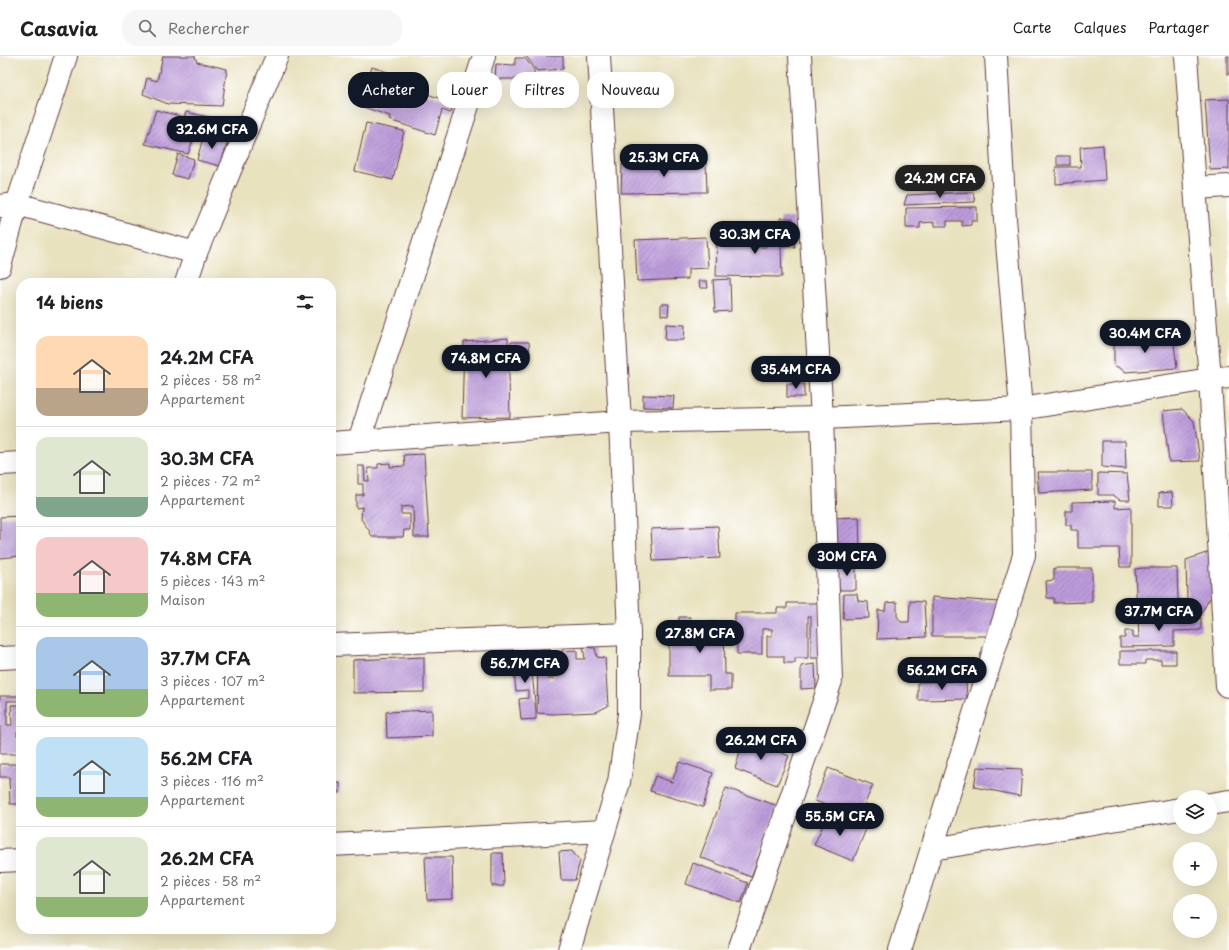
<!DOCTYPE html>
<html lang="fr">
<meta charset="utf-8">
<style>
:root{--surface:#fff;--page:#f6f6f6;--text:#202124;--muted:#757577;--line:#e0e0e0;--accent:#111827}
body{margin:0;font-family:"Playpen Sans",sans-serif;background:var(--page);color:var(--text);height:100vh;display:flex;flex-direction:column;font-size:15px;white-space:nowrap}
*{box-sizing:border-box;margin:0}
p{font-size:13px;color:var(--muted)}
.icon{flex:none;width:22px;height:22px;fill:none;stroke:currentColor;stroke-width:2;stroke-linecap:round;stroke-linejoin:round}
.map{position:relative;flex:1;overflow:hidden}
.sheet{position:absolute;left:16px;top:222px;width:320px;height:656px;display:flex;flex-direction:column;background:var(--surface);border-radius:16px;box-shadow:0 4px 16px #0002}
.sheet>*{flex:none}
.top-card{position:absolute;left:348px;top:16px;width:380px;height:36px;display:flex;gap:8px}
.controls{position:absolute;left:1173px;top:734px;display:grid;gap:8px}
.controls a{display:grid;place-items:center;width:44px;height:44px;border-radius:50%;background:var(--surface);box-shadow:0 4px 16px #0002;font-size:20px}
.price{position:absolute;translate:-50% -34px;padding:0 9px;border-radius:14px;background:var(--accent);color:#fff;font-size:13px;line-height:26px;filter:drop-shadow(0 1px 2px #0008)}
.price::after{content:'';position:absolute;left:50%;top:24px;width:12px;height:9px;margin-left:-6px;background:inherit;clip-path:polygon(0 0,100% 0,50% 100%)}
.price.active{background:#222;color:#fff}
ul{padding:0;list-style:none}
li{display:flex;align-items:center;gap:12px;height:100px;padding:0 20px}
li+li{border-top:1px solid var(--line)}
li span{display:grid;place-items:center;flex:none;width:112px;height:80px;border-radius:12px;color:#555}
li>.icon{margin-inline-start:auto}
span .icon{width:48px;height:48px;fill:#fffc;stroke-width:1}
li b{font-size:17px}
h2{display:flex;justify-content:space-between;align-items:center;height:48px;padding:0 20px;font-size:17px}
.tag{padding:0 14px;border-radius:16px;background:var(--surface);box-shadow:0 4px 16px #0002;font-size:14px;line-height:36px}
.tag.active{background:var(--accent);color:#fff}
header{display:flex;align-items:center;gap:24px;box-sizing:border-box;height:56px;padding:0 20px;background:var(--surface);border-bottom:1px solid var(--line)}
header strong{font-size:19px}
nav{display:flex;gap:22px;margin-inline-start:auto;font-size:14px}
.search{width:280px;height:36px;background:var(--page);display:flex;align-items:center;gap:10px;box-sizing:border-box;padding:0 14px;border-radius:16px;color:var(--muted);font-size:15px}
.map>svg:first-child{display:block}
.building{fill:url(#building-hatch)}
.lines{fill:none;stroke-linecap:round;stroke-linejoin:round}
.minor-casing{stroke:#623c41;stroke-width:24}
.minor{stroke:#fff;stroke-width:22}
</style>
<header>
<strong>Casavia</strong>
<div class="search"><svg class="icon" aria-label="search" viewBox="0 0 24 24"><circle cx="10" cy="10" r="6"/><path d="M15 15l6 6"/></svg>Rechercher</div>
<nav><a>Carte</a><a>Calques</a><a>Partager</a></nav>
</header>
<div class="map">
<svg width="1229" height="894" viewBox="0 0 1229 894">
<defs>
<pattern id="building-hatch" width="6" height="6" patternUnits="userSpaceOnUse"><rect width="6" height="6" fill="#bc9bda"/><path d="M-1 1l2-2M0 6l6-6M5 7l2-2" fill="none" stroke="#9b7eb1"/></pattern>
</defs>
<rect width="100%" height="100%" fill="#fff"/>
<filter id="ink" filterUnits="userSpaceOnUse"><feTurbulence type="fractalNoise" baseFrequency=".025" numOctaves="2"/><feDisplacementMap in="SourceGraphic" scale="8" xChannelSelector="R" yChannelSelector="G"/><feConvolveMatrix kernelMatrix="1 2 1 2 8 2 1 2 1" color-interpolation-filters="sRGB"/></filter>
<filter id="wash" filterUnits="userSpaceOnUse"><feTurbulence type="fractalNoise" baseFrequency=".012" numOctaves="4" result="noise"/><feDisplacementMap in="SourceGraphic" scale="16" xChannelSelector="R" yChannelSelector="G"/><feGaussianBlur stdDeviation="0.9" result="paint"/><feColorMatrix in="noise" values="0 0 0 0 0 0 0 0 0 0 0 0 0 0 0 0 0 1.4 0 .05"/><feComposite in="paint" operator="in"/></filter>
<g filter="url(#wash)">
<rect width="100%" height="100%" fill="#e9e2bf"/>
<g id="blocks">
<g class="building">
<polygon points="163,0 195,0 197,6 227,13 222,50 168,48 143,38 147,22 157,25"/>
<polygon points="526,0 563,0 563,13 537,15"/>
<rect x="1227" y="0" width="2" height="18"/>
<polygon points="515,2 525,2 534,14 534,23 495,23 496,8 515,9"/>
<polygon points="372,11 397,19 396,24 387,21 385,28 423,40 424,37 454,47 451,57 442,54 435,79 389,64 390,60 360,50"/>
<polygon points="1229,43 1229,113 1210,114 1205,44"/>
<polygon points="156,54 184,61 186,56 227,65 224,81 197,73 188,98 145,88"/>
<polygon points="366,67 404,75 393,124 355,115"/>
<polygon points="204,78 228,85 220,110 197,104"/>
<polygon points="1103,89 1105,124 1056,128 1056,111 1081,111 1080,91"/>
<polygon points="178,98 194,103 188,123 172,119"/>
<rect x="1057" y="100" width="13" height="9"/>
<polygon points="706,106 707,136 621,137 622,108"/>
<polygon points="973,136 975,146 904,149 907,139"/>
<polygon points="977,151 977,165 971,165 971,169 962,170 962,165 947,165 947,170 935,170 935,166 920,167 920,172 906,172 906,152"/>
<polygon points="780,162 793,162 795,191 781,191 782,221 716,220 717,184 751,184 751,191 766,191 766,179 780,178"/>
<polygon points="706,181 708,212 688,213 688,223 637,225 635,184"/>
<polygon points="730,223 731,255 715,256 713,224"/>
<polygon points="699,225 707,225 708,232 700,232"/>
<polygon points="661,248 669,248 668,260 661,259"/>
<polygon points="666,268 685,269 684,284 665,284"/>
<polygon points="1173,280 1177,312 1126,316 1114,309 1114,282"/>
<polygon points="508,282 510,361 462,362 464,286"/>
<polygon points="511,286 529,286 530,300 512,300"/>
<rect x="787" y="328" width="17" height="13"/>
<polygon points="643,339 674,340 673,352 643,351"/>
<polygon points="1182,353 1194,365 1200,405 1169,406 1163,355"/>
<polygon points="1102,385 1125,385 1126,413 1102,411"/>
<polygon points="424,398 429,481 414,481 413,450 401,451 401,458 410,458 410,474 404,474 403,481 372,481 370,476 361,463 362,451 356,452 356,439 363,439 363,428 358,428 358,410 364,410 365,425 369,425 368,412 378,412 378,408 390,407 390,411 405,410 404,399"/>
<polygon points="1037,416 1092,416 1092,434 1039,437"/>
<polygon points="1098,417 1127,418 1130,444 1120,444 1113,439 1098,439"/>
<polygon points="1172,436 1173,450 1159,450 1159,437"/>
<polygon points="1115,445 1115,452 1131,451 1131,511 1120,511 1119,492 1078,492 1078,474 1071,474 1071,469 1066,469 1066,455 1072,455 1072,446"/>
<polygon points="21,460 21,500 0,502 0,461"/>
<polygon points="859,461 860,495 834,496 832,462"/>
<polygon points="718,470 720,502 653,505 651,473"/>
<polygon points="1209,496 1213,537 1201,557 1137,558 1135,513 1143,512 1177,512 1178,544 1187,544 1186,504"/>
<polygon points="838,508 856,508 856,534 839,534"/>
<polygon points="1054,512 1092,512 1092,546 1054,547 1054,542 1047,542 1046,525 1054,524"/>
<polygon points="844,538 857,538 858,545 868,546 869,562 843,563"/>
<polygon points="932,541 999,546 992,580 932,580"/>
<polygon points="910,545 924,546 926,581 877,583 878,554 885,555 886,547 897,546 897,560 901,566 909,566"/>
<polygon points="787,547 819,547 819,602 811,602 811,560 808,560 808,602 795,602 795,607 784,607 784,600 767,600 767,580 772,580 772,573 762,573 762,598 737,598 737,575 735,575 735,557 777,557 777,552 787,552"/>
<polygon points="679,561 690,561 690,565 699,565 699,587 703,587 703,566 724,566 725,618 731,618 731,634 709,634 709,620 669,620 669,576 693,576 693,568 679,568"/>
<polygon points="1201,562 1201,574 1174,575 1174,590 1120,591 1120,582 1125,582 1125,575 1133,575 1133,581 1139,581 1138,563"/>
<polygon points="583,591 595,592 597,601 605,602 608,650 596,656 553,658 537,657 538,606 544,605 542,593 550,594 549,623 553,623 553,603 561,604 561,595 577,594 577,603 585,603"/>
<polygon points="1120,595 1176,595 1176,608 1161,608 1161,604 1145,604 1145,608 1120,608"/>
<polygon points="530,596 536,656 536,663 521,664 519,643 528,642 528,634 516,635 512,597"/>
<polygon points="424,601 424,636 353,637 353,604"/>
<polygon points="815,608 816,632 801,633 801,610"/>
<polygon points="966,625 967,643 918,644 918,626"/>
<polygon points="0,640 21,640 21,645 7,645 7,669 12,669 11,649 21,649 21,675 17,675 17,680 21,680 21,698 0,698"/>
<polygon points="432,654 432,680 387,682 386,656"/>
<polygon points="744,681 789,700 777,729 735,713"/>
<polygon points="679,706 713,717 703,751 650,735 655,720 672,726"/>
<polygon points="0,708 21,708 21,748 10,748 9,721 0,721"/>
<polygon points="977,711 1022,713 1020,740 974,731"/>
<polygon points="828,712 873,729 859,761 815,745"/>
<rect x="331" y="727" width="9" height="10"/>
<polygon points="726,732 778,750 751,821 700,801"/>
<polygon points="828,758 866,773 853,805 814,789"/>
<polygon points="572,795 580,805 575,824 561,824 559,796"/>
<polygon points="492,797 503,797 504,830 492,830"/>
<polygon points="425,801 452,801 453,843 427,844"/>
<polygon points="693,807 748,827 741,847 686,828"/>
</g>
</g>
</g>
<g filter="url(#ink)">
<use href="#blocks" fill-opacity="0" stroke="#623c41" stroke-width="1"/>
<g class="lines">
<g class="minor-casing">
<g id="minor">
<polyline points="1186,0 1195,132 1210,323 1227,630"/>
<polyline points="1195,132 1229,130"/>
<polyline points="0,150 17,148 196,197"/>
<polyline points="0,210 17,148 66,0"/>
<polyline points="186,227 196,197 277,0"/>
<polyline points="359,385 484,0"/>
<polyline points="331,387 620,366 822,362 1021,353 1210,323 1229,321"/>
<polyline points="0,408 21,407"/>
<polyline points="331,589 629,578"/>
<polyline points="0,602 21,601"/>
<polyline points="1210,748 1229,745"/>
<polyline points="331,789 604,775"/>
<polyline points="932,793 1180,753"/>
<polyline points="0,805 21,804"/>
<polyline points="569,894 619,726 629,658 629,578 620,366 599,0"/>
<polyline points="739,894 831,625 822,362 800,0"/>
<polyline points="900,894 1024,499 1021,353 1005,163 996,0"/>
</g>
</g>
<use href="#minor" class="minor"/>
</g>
</g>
</svg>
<div class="controls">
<a><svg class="icon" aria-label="layers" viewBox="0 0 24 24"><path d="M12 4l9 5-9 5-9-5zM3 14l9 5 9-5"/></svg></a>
<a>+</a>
<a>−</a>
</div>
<b class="price" style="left:212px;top:94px">32.6M CFA</b>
<b class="price" style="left:664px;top:122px">25.3M CFA</b>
<b class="price active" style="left:940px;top:143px">24.2M CFA</b>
<b class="price" style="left:755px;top:199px">30.3M CFA</b>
<b class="price" style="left:1145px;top:298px">30.4M CFA</b>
<b class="price" style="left:486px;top:323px">74.8M CFA</b>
<b class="price" style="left:796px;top:334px">35.4M CFA</b>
<b class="price" style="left:847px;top:521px">30M CFA</b>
<b class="price" style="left:1159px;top:576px">37.7M CFA</b>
<b class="price" style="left:700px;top:598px">27.8M CFA</b>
<b class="price" style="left:525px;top:628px">56.7M CFA</b>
<b class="price" style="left:942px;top:635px">56.2M CFA</b>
<b class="price" style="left:761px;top:705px">26.2M CFA</b>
<b class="price" style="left:840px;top:781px">55.5M CFA</b>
<div class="top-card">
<a class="tag active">Acheter</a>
<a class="tag">Louer</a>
<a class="tag">Filtres</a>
<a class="tag">Nouveau</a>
</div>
<section class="sheet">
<h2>14 biens<svg class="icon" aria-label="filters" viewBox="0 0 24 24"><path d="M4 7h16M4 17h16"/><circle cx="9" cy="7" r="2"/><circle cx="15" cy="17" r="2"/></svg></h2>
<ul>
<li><span style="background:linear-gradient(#ffd9b3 65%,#b9a48a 0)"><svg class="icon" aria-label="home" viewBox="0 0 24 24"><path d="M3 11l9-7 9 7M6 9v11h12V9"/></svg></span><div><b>24.2M CFA</b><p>2 pièces · 58 m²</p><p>Appartement</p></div></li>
<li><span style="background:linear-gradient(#dfe7d0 75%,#7fa58c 0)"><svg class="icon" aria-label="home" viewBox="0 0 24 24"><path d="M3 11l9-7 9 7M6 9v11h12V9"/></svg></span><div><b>30.3M CFA</b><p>2 pièces · 72 m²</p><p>Appartement</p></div></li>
<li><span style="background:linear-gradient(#f6c9c9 70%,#8fb573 0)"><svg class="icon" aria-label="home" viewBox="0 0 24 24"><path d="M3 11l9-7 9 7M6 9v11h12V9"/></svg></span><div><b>74.8M CFA</b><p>5 pièces · 143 m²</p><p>Maison</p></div></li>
<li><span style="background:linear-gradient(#a9c7e8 65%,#8fb573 0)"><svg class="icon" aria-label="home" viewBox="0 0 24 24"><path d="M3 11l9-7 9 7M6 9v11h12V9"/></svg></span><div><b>37.7M CFA</b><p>3 pièces · 107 m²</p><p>Appartement</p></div></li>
<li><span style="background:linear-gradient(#bfe0f5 75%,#8fb573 0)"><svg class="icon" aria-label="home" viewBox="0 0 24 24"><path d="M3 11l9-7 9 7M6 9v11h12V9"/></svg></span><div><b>56.2M CFA</b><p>3 pièces · 116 m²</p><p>Appartement</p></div></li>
<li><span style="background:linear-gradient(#dfe7d0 75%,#8fb573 0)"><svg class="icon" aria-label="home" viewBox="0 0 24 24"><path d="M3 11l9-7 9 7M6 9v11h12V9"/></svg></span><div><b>26.2M CFA</b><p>2 pièces · 58 m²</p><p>Appartement</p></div></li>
</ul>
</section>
</div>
